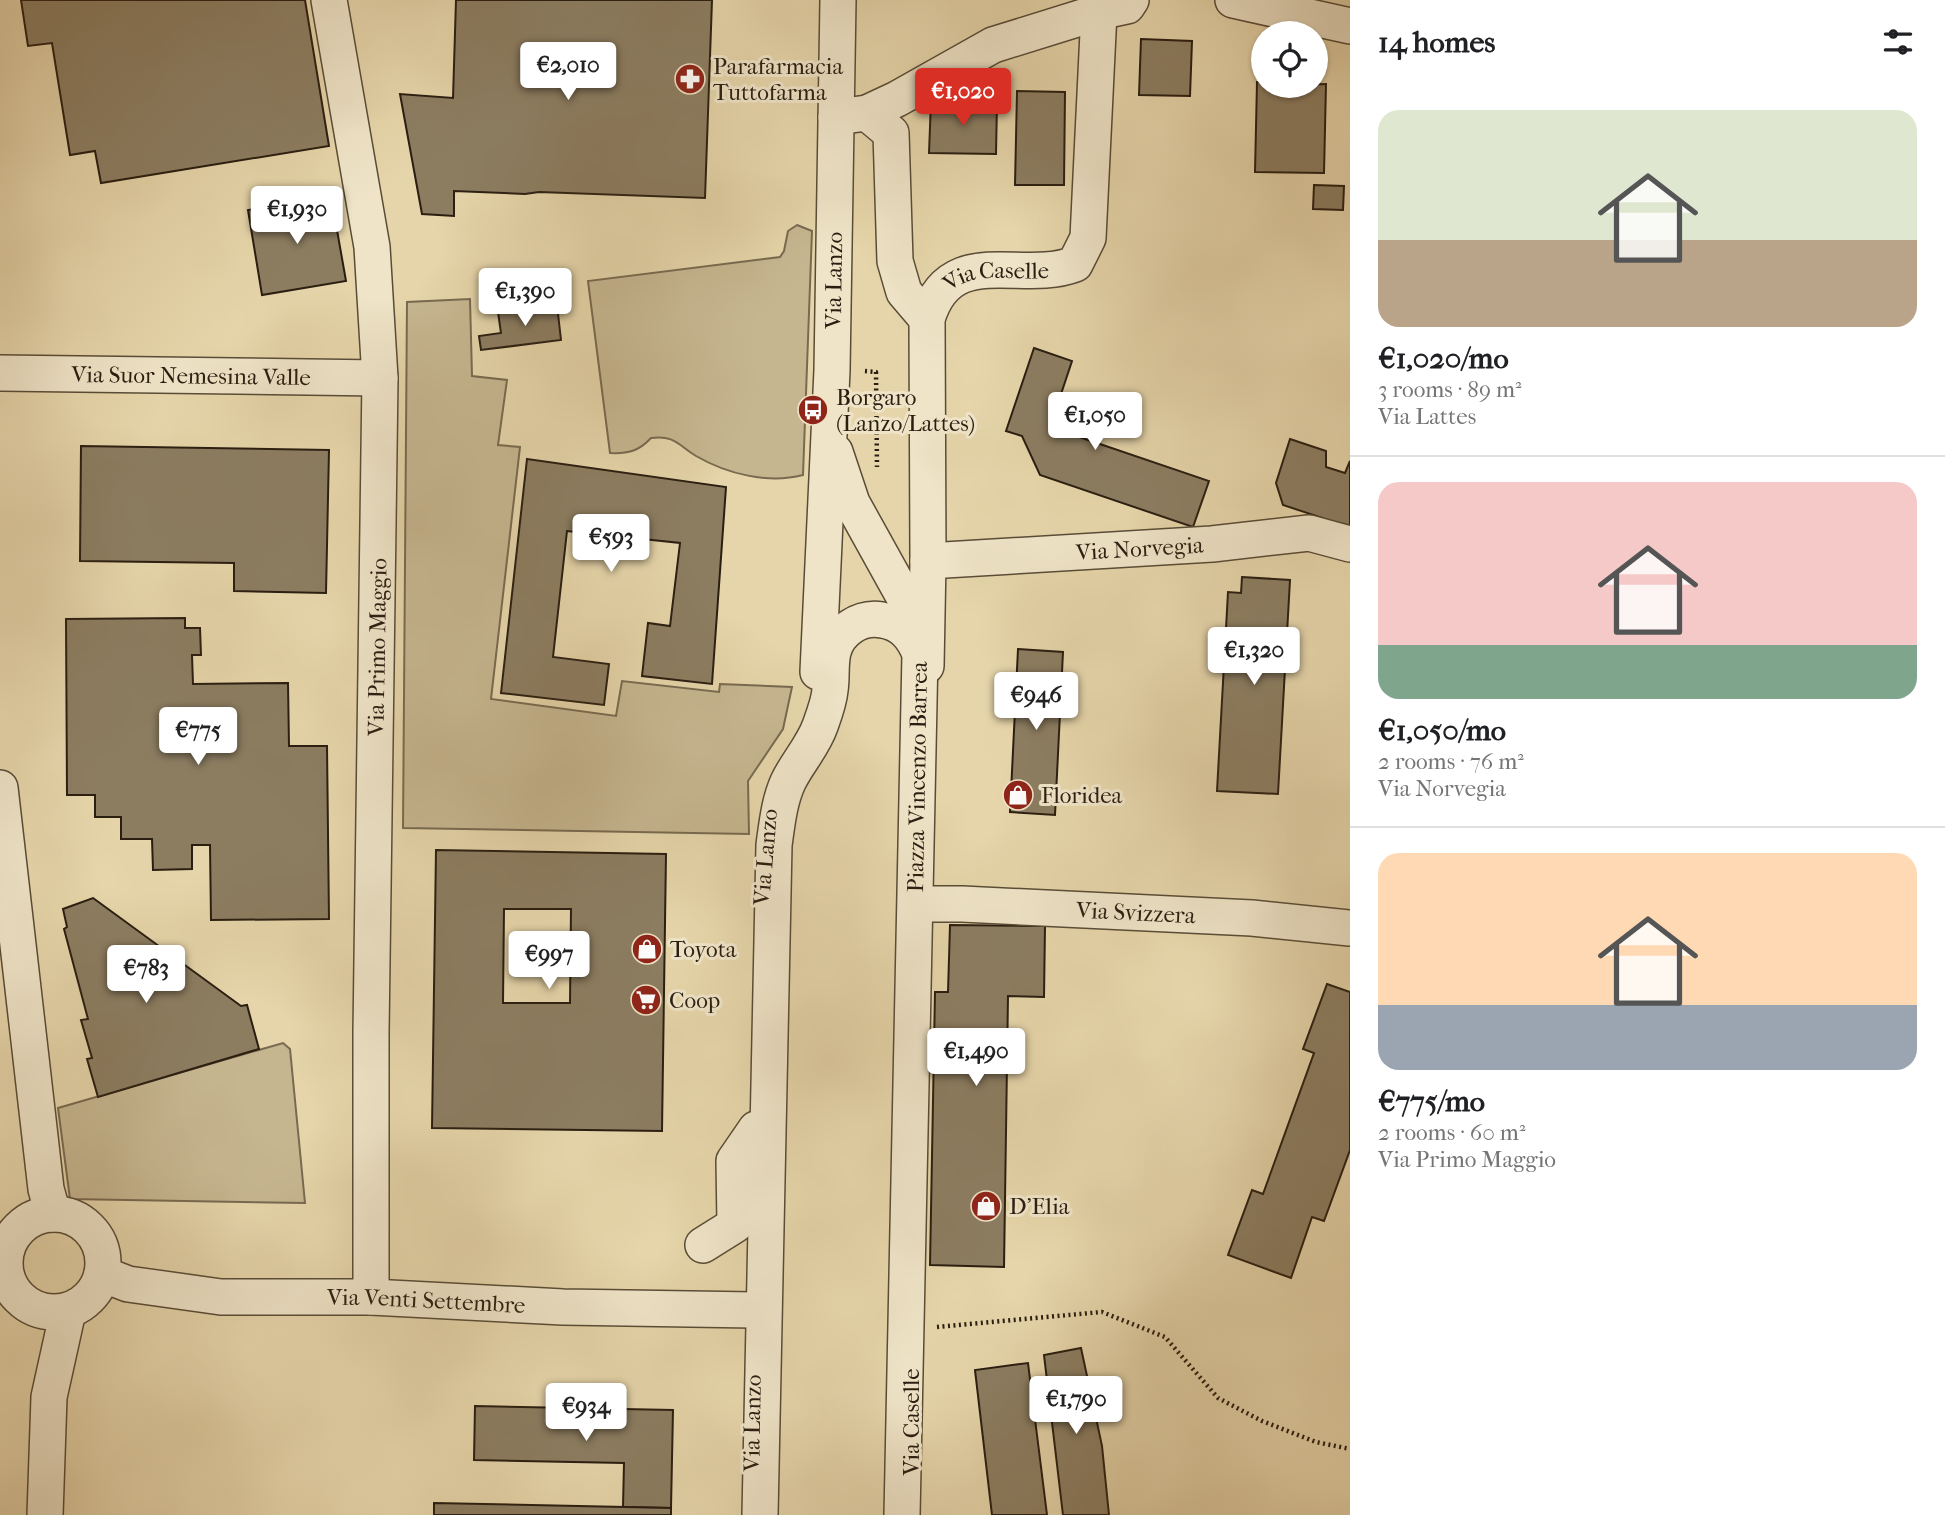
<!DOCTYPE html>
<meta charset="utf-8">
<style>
:root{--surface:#fff;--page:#f2f2f2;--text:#202124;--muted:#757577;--line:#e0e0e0;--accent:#d93025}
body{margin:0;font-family:"IM FELL French Canon",serif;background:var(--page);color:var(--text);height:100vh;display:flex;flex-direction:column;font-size:26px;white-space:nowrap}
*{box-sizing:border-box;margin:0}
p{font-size:23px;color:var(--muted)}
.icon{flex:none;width:38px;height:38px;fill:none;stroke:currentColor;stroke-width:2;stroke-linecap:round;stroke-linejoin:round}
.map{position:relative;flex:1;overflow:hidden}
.details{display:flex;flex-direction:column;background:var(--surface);width:595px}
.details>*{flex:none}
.fabs{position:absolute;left:1251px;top:21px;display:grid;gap:14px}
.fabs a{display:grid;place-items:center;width:77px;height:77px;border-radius:50%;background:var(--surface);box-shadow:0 2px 5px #0004;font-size:35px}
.price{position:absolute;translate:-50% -60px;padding:0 16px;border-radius:7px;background:#fff;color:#222;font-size:23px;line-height:46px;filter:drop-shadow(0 2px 4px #0008)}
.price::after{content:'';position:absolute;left:50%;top:42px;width:21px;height:16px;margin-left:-10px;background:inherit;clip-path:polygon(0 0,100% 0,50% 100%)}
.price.selected{background:var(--accent);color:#fff}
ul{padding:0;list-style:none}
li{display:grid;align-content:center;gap:14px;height:371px;padding:0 28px}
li+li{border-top:2px solid var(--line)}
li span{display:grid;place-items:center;height:217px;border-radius:21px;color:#555}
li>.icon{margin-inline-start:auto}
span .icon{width:126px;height:126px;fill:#fffc;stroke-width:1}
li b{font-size:30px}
h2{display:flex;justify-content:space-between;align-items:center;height:84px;padding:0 28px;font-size:30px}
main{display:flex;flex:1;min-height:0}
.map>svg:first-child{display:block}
.green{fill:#c6b690;stroke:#786a50;stroke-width:2}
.building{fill:#8c7d61;stroke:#2a1e11;stroke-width:2;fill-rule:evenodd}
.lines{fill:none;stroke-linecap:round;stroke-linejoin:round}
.minor-casing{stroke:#594c37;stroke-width:38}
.path{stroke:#2a1e11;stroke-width:4.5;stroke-dasharray:2 3.5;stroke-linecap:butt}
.minor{stroke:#efe4c8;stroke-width:35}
.labels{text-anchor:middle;stroke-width:6;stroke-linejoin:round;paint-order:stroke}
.poi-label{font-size:23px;fill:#2a1e11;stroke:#efe4c8;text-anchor:start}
.street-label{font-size:23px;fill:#2a1e11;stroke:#efe4c8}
</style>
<main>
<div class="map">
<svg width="1350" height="1515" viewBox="0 0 1350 1515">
<rect width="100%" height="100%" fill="#e6d5aa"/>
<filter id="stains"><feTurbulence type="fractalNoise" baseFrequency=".00286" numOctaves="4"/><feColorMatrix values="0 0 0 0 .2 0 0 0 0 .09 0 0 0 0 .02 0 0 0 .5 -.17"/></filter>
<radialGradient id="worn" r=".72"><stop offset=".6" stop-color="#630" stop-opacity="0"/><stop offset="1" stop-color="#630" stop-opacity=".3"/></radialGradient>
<g class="green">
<path d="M797,225L812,231L803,475C768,484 727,474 696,456C678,445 675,435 651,438C639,451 628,454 610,453L588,281L780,257L784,251L788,231Z"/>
<polygon points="470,299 472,376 507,380 498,445 520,447 491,699 616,716 622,681 719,692 720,684 792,687 783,729 748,781 749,834 403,828 407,302"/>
<polygon points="283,1043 290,1049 305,1203 70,1199 58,1108"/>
</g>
<g class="building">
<polygon points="21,0 305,0 329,146 101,183 95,151 70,155 52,43 28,46"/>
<polygon points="456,0 712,0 705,198 539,192 525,194 454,191 454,216 422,214 400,94 453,98"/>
<polygon points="1141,39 1192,41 1190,96 1139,95"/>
<polygon points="1257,82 1264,82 1264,86 1326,84 1324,173 1255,172"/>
<polygon points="1017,91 1065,92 1064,185 1015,185"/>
<polygon points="931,101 997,103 996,154 929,153"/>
<polygon points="1314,185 1344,186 1343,210 1313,209"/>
<polygon points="331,196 346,281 262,295 248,210"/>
<polygon points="557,305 561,340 481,350 479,336 501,333 498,312"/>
<polygon points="1034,348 1072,361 1050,427 1209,481 1193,527 1040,475 1022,436 1006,431"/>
<polygon points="1290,439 1326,451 1326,467 1345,473 1350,461 1350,527 1283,505 1276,483"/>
<polygon points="81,446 329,450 326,593 234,591 234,563 80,561"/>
<polygon points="527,459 726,487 712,684 642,676 648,623 670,626 680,543 567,531 553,657 609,664 604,705 501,693"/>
<polygon points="1242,577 1290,580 1278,794 1217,791 1228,592 1241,593"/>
<polygon points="185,618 185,628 200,628 201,655 192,655 193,684 288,683 289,746 327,746 329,919 211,920 210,845 192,845 192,869 153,870 152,839 121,839 121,817 95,817 95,795 67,795 66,619"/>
<polygon points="1018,649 1063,652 1055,815 1010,812"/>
<path d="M436,850L666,854L662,1131L432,1128ZM504,909H571L570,1003H503Z"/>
<polygon points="93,898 241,1006 247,1005 259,1049 98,1097 87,1059 92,1058 81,1020 88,1019 64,929 67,927 63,909"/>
<polygon points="950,925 1045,926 1044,997 1008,996 1004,1267 930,1265 935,992 948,992"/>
<polygon points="1327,984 1350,992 1350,1150 1324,1221 1312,1217 1291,1278 1228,1255 1252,1190 1263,1194 1314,1053 1303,1049"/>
<polygon points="1081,1348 1102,1446 1109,1515 1063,1515 1044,1355"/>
<polygon points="1028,1363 1047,1515 992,1515 975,1370"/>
<polygon points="475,1406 673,1410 671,1508 623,1507 624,1463 474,1460"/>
<polygon points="434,1503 671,1508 671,1515 434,1515"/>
</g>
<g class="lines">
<g class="minor-casing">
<g id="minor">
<polyline points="329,0 372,247 380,378 371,1033 371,1297"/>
<polyline points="1233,0 1350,26"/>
<polyline points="867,113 891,133 895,261 904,292 927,319"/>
<polyline points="836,117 867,113 897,99 993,45 1099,12 1127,6 1131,0"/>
<path id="s1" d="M0,373L380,378"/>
<polyline points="835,452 852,503 908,604 923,638"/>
<path id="s2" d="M928,561L1212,544L1309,533L1350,544"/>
<path id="s3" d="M926,666L928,561L927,319C950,241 1021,285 1075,264L1088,238L1099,12"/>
<path id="s4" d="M818,672L832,370L838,0"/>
<polyline points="0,788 46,1189 53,1214"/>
<path id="s5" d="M919,904H962L1252,918L1350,928"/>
<circle cx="54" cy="1263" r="49"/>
<polyline points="703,1245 735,1225 734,1161 756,1129"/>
<path id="s6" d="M102,1274L128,1284L221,1297H371L563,1307L754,1310"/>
<polyline points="45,1515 49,1397 68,1311"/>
<path d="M760,1515L774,845C777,824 779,802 788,782C797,763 813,746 820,726C824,715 829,702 830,690C832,678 830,664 833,652C838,631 860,616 882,620C902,623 913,636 920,654L902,1515"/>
</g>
</g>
<g class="path">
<polyline points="865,371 876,372 877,467"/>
<polyline points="937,1327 1102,1312 1165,1337 1218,1398 1262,1421 1316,1442 1350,1449"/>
</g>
<use href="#minor" class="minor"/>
</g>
<defs>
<g id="pharmacy-disc" transform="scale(1.575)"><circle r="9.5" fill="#8f2418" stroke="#efe4c8"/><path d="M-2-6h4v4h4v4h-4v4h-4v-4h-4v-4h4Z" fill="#fff"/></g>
<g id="bus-disc" transform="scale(1.575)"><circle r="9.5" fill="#8f2418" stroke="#efe4c8"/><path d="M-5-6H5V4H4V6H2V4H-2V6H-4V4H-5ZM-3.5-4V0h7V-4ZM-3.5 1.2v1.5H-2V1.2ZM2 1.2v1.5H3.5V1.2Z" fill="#fff"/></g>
<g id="shop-disc" transform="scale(1.575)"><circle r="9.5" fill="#8f2418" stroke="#efe4c8"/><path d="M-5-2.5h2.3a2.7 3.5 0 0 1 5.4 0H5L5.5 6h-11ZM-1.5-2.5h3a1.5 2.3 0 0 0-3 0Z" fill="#fff"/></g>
<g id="supermarket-disc" transform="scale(1.575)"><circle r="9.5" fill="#8f2418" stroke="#efe4c8"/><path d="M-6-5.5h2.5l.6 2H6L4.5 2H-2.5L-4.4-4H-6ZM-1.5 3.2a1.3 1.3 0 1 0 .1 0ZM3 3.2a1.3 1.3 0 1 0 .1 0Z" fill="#fff"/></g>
</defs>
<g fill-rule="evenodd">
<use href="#pharmacy-disc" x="690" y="79"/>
<use href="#bus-disc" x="813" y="410"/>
<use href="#shop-disc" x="1018" y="795"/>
<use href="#shop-disc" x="647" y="949"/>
<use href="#supermarket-disc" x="646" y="1000"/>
<use href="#shop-disc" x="986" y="1206"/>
</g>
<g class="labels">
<g class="poi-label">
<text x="713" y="74">Parafarmacia<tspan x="713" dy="26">Tuttofarma</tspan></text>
<text x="836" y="405">Borgaro<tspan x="836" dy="26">(Lanzo/Lattes)</tspan></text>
<text x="1041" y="803">Floridea</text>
<text x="670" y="957">Toyota</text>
<text x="669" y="1008">Coop</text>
<text x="1009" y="1214">D'Elia</text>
</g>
<g class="street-label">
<text dy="8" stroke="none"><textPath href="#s4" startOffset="392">Via Lanzo</textPath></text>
<text dy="8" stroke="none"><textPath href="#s3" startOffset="439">Via Caselle</textPath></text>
<text dy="8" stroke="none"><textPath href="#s1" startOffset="191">Via Suor Nemesina Valle</textPath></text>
<text dy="8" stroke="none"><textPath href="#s2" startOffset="212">Via Norvegia</textPath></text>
<text transform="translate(377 647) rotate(-89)" y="8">Via Primo Maggio</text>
<text transform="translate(917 777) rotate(-89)" y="8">Piazza Vincenzo Barrea</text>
<text transform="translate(765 857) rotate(-85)" y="8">Via Lanzo</text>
<text dy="8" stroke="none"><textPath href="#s5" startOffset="217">Via Svizzera</textPath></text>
<text dy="8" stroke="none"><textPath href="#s6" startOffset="327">Via Venti Settembre</textPath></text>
<text transform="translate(911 1422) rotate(-90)" y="8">Via Caselle</text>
<text transform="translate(752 1423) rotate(-89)" y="8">Via Lanzo</text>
</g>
</g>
<rect width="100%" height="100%" filter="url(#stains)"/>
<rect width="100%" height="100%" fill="url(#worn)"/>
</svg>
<div class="fabs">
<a><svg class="icon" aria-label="locate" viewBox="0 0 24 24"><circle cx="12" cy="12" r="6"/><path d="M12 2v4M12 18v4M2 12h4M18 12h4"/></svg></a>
</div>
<b class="price" style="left:568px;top:102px">€2,010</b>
<b class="price selected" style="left:963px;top:128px">€1,020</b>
<b class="price" style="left:297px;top:246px">€1,930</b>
<b class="price" style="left:525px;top:328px">€1,390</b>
<b class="price" style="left:1095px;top:452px">€1,050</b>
<b class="price" style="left:611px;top:574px">€593</b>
<b class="price" style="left:1254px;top:687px">€1,320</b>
<b class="price" style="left:1036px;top:732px">€946</b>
<b class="price" style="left:198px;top:767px">€775</b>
<b class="price" style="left:549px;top:991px">€997</b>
<b class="price" style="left:146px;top:1005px">€783</b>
<b class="price" style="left:976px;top:1088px">€1,490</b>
<b class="price" style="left:1076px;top:1436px">€1,790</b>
<b class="price" style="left:586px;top:1443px">€934</b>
</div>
<section class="details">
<h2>14 homes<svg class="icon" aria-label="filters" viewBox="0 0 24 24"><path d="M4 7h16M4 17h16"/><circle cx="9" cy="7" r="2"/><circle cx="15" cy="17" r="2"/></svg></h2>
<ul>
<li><span style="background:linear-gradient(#dfe7d0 60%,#b9a48a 0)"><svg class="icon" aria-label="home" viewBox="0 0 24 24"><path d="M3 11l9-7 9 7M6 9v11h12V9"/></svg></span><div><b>€1,020/mo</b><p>3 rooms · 89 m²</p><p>Via Lattes</p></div></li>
<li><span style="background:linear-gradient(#f6c9c9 75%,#7fa58c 0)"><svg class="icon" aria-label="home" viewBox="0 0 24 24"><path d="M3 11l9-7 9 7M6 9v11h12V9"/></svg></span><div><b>€1,050/mo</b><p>2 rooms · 76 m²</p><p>Via Norvegia</p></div></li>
<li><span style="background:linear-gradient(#ffd9b3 70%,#9aa5b1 0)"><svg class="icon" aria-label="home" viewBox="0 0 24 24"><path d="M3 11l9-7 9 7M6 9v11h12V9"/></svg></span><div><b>€775/mo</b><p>2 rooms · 60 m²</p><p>Via Primo Maggio</p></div></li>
</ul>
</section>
</main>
